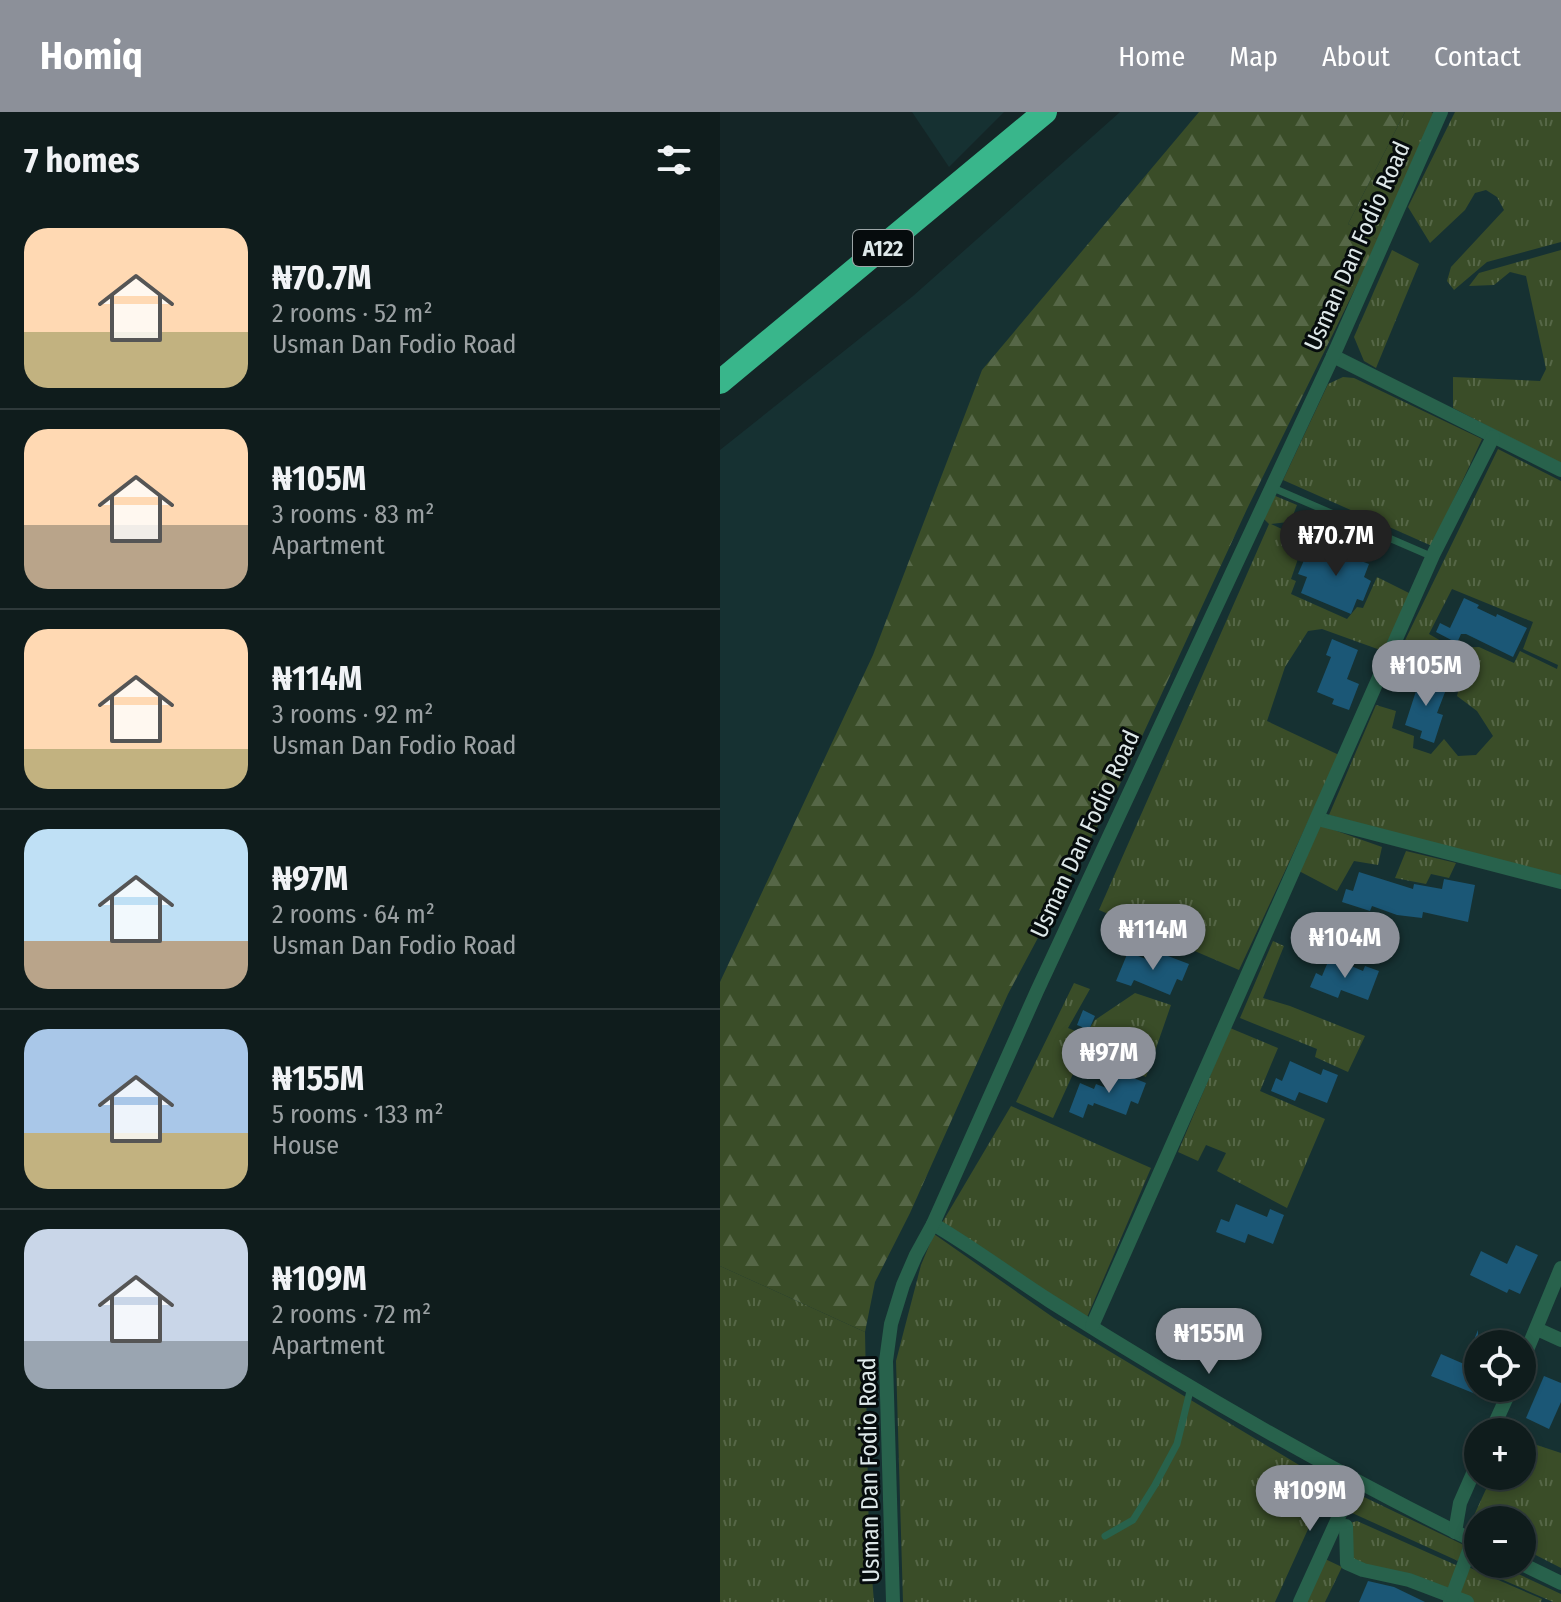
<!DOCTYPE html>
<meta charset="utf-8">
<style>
:root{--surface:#0f1c1c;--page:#1d2929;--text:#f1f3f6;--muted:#9ba1a3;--line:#2f3a3b;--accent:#8c9099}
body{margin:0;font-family:"Fira Sans Condensed",sans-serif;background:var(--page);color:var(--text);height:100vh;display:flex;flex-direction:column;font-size:30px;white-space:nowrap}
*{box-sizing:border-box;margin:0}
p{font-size:26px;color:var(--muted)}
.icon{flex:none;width:44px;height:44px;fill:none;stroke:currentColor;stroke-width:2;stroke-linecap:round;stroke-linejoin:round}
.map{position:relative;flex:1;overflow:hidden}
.details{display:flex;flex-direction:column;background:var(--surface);width:720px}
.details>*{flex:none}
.buttons{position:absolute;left:744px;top:1218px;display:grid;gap:16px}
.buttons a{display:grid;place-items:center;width:72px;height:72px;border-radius:50%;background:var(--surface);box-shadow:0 4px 12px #0003,0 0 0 2px var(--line);font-size:40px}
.price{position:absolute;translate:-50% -68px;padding:0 18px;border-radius:28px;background:var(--accent);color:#fff;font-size:26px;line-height:52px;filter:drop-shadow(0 2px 4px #0008)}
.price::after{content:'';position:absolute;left:50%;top:48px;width:24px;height:18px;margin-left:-12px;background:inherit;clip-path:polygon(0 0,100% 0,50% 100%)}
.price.current{background:#222;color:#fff}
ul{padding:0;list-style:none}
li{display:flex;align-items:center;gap:24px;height:200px;padding:0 24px}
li+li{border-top:2px solid var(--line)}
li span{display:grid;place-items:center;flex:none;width:224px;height:160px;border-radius:24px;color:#555}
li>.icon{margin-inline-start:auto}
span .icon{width:96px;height:96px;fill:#fffc;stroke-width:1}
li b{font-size:34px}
h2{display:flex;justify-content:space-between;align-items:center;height:96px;padding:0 24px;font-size:34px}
header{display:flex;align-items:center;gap:48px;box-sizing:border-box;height:112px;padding:0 40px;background:var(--accent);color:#fff}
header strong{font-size:38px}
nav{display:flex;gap:44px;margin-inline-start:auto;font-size:28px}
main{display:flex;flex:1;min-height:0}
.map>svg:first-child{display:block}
.built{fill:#163132;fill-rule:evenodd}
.grass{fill:url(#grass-tufts);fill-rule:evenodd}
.forest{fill:url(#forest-firs)}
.building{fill:#1b5776}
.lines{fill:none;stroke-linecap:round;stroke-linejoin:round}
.lane{stroke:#28624c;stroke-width:7}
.street{stroke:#28624c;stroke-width:14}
.highway{stroke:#39b68b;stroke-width:24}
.labels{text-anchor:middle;stroke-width:6;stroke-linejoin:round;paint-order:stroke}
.shield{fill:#060c0d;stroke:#9da6a7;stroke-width:2}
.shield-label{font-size:22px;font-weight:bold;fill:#dee8e9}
.street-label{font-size:24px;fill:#dee8e9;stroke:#060c0d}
</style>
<header>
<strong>Homiq</strong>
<nav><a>Home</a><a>Map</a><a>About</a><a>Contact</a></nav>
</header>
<main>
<section class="details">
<h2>7 homes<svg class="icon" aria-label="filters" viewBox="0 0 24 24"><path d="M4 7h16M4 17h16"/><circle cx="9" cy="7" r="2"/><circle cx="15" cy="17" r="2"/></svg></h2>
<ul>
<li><span style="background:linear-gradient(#ffd9b3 65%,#c2b280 0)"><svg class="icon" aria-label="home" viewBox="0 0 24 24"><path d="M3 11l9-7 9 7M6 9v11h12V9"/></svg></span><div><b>₦70.7M</b><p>2 rooms · 52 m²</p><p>Usman Dan Fodio Road</p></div></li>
<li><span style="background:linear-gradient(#ffd9b3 60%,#b9a48a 0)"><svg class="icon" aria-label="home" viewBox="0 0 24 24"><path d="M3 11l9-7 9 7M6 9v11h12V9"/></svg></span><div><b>₦105M</b><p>3 rooms · 83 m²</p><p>Apartment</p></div></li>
<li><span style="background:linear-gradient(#ffd9b3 75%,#c2b280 0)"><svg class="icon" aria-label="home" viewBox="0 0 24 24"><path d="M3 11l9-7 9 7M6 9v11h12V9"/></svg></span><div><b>₦114M</b><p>3 rooms · 92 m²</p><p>Usman Dan Fodio Road</p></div></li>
<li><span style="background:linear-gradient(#bfe0f5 70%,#b9a48a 0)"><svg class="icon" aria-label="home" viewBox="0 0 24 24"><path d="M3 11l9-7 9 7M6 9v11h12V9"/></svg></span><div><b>₦97M</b><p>2 rooms · 64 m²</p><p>Usman Dan Fodio Road</p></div></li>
<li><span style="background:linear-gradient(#a9c7e8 65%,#c2b280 0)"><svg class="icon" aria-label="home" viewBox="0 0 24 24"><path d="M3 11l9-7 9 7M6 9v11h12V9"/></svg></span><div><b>₦155M</b><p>5 rooms · 133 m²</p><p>House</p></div></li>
<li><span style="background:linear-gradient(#c9d6e8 70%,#9aa5b1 0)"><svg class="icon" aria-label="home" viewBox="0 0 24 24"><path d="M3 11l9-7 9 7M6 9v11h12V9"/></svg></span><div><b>₦109M</b><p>2 rooms · 72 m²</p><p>Apartment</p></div></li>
</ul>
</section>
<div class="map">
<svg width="841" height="1490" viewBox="0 0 841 1490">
<defs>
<pattern id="grass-tufts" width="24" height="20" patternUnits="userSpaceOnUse" patternTransform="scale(2)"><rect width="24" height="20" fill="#3a4d28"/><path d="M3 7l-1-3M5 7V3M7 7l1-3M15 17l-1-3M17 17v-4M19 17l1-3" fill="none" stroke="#566747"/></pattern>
<pattern id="forest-firs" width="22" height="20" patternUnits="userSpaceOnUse" patternTransform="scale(2)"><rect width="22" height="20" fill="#3a4d28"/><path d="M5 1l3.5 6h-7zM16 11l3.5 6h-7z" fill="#566747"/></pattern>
</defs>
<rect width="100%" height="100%" fill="#142526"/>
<g class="built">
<polygon points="192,0 284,0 229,55"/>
<path d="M400,0H841V1490H0V338L193,184ZM758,1232H802V1276H758ZM758,1320H802V1364H758ZM758,1408H802V1452H758Z"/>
</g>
<g class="grass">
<polygon points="685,0 711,0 717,3 659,128 628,112"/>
<polygon points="735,0 841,0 841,130 767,150 734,178 727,169 731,155 784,98 777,85 766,78 755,81 745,98 710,131 688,95"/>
<polygon points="672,138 699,152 656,256 644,249 634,225"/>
<polygon points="841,138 841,352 733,296 733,265 820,269 826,257 806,164 790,160 774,173 749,174 759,161"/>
<polygon points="623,265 634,266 762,327 712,434 563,368 608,272"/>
<path d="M778,337L841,369V763L744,740L609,703L656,593L676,599L672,616L694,624L693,636L711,642L724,627L738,644L756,643L773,624L757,599L737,584L741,568L693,553L674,551ZM732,477L813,510L803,537L838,553L837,557L800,539L794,551L759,535L733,536L709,522Z"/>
<polygon points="553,383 577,393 572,406 577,409 551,412 592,431 588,442 579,444 571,467 576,469 571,482 627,507 637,495 643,496 657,465 691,482 663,539 602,517 588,519 565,555 547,609 619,643 519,858 379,798 549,412 542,405"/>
<polygon points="600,713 662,735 658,753 634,749 617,779 579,759"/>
<polygon points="686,739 736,751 729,766 711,762 706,772 675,766"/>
<polygon points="553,829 564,834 543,886 570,894 645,924 628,960 595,945 597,937 520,906"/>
<polygon points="354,871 370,877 348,916 365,923 375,908 415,881 451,893 426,965 362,942 333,1006 296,990"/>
<polygon points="510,916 558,936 540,979 605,1007 567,1096 497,1059 506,1041 486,1033 478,1049 458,1040"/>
<polygon points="291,994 431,1056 365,1210 219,1116"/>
<polygon points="214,1122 334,1206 609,1371 555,1490 183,1490 176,1249 201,1153"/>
<polygon points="0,1154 145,1220 149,1428 154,1490 0,1490"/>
<polygon points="802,1328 841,1341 841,1456 802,1436 802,1408 758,1408 758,1413 751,1410 772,1364 802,1364"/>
<polygon points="642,1384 748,1435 738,1449 630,1400"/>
<polygon points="637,1409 738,1454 730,1480 630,1449 630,1411"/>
<polygon points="752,1440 758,1443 758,1452 777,1452 841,1482 841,1490 833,1490 747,1452"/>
<polygon points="605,1447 622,1455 605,1490 586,1490"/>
<polygon points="746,1454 822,1487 821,1490 754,1490 735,1483"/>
</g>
<polygon class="forest" points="479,0 685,0 628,112 659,128 527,397 400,672 288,882 190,1101 155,1170 145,1220 0,1154 0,870 153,543 262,258"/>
<g class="building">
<polygon points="617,431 635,439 633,446 649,452 644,465 651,469 643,489 637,487 631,502 581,481 587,465 578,462 585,446 593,449 599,434 613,439"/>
<polygon points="744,486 759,493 757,496 776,505 777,502 807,516 793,545 746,522 741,522 737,531 716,520 720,511 730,516"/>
<polygon points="612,527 638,538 627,567 639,572 629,598 612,592 614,587 597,580 611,545 606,543"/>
<polygon points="696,564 727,575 717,601 723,603 714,631 700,626 702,619 685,613 696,579 691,577"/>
<polygon points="639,760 693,777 694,772 722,777 724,767 755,773 748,810 703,800 702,806 677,803 652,794 650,799 622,790 626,777 633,779"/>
<polygon points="408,840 436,851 440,841 469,852 462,869 457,867 450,883 414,868 411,874 396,869"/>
<polygon points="610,845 643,859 645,854 659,859 648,888 621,878 618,886 590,875 596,861 602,864"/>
<polygon points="363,898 375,904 369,918 357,913"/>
<polygon points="570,949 601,963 603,957 618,963 607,991 579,980 575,989 551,979 556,966 562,969"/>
<polygon points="396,959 426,971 418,992 411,989 406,1003 374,991 373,994 368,992 363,1006 349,1000 360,971 374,977 376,972 389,977"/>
<polygon points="516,1092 547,1105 550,1097 564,1103 553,1132 528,1122 525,1131 496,1120 501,1107 509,1110"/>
<polygon points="796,1133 818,1143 800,1182 789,1177 787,1181 750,1163 761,1139 787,1152"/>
<polygon points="758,1218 758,1283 711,1264 721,1242 744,1252"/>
<polygon points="824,1264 841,1271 841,1290 829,1317 806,1306"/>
<polygon points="648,1469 674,1475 705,1490 639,1490"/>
</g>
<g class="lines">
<g class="lane">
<polyline points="551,375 713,445"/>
<polyline points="385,1424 413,1408 435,1373 457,1332 471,1275"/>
</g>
<g class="street">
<polyline points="613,244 841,358"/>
<polyline points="598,707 841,770"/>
<path d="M213,1112C254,1136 291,1164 330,1189C469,1277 611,1359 758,1431"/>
<polyline points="372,1214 714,441 773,325"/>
<polyline points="817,1217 841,1228"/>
<polyline points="802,1250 841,1156"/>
<polyline points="771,1320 791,1276"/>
<polyline points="626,1414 627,1451 643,1458 689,1468 747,1490"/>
<polyline points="735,1420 740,1391 758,1350"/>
<polyline points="802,1452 841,1471"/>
<polyline points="173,1490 166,1249 171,1212 183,1173 196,1143 213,1112 317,879 613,244 721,0"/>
<polyline points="580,1490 635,1369"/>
<polyline points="730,1490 753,1428"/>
</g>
<polyline class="highway" points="0,270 325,0"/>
</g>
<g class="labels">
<rect class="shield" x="133" y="118" width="60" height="36" rx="6"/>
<g class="shield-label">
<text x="163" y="144">A122</text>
</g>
<g class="street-label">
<text transform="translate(637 134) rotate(-66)" y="8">Usman Dan Fodio Road</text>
<text transform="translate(365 722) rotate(-65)" y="8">Usman Dan Fodio Road</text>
<text transform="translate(149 1358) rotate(-91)" y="8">Usman Dan Fodio Road</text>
</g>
</g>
</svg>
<div class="buttons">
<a><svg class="icon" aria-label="locate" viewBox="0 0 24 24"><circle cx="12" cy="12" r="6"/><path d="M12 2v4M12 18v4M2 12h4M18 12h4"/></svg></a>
<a>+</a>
<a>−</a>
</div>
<b class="price current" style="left:616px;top:466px">₦70.7M</b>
<b class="price" style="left:706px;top:596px">₦105M</b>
<b class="price" style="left:433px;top:860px">₦114M</b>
<b class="price" style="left:625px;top:868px">₦104M</b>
<b class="price" style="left:389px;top:983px">₦97M</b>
<b class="price" style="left:489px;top:1264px">₦155M</b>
<b class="price" style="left:590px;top:1421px">₦109M</b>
</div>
</main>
